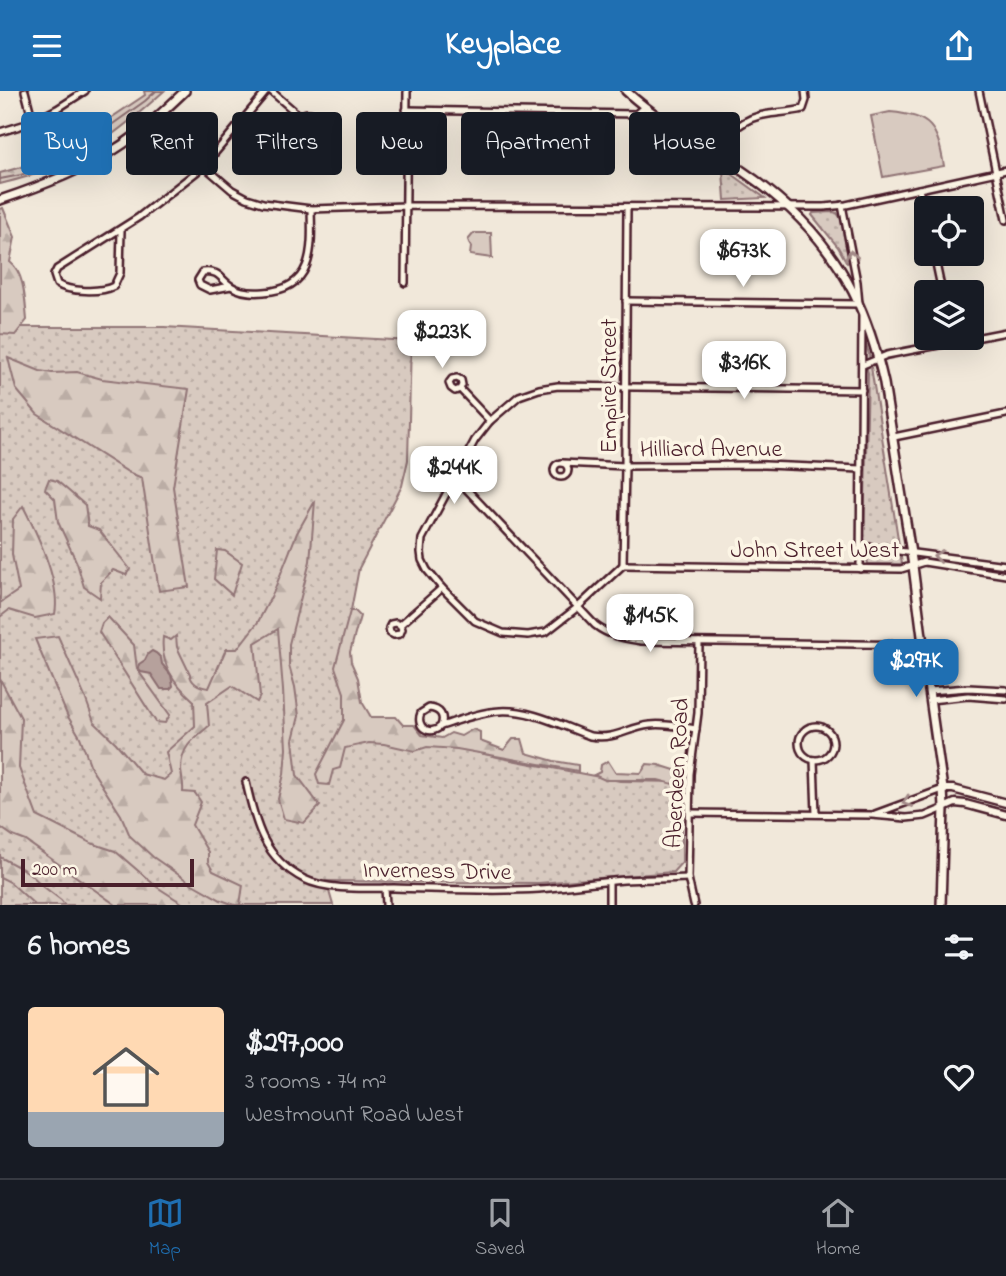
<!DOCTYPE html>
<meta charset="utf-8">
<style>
:root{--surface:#171b24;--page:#242831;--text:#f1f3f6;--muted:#9ea1a6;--line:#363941;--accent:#1f6fb2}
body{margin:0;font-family:"Indie Flower",sans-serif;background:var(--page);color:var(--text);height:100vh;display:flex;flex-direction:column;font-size:26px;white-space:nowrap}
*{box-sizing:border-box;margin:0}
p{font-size:23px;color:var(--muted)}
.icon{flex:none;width:38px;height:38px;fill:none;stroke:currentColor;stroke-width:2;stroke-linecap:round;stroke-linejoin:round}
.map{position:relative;height:814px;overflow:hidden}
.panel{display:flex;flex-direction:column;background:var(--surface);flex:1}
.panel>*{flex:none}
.hud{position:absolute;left:21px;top:21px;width:964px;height:63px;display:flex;gap:14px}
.buttons{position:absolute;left:914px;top:105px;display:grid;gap:14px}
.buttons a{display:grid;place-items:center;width:70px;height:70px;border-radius:7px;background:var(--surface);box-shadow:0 7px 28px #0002;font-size:35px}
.scale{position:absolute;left:21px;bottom:18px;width:173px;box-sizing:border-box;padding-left:7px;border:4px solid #4a1f2b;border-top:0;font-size:19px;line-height:24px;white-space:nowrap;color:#4a1f2b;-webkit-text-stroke:5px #fcf5e5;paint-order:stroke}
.price{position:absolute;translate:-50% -60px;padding:0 16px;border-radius:14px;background:#fff;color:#222;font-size:23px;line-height:46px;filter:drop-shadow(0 2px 4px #0008)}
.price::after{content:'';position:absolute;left:50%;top:42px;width:21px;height:16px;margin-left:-10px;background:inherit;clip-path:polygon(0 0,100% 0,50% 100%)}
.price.selected{background:var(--accent);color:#fff}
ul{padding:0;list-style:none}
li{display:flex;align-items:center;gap:21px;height:175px;padding:0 28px}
li span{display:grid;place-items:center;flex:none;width:196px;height:140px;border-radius:7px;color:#555}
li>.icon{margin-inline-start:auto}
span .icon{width:84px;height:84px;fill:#fffc;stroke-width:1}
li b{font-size:30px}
h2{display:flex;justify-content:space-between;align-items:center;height:84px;padding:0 28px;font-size:30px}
.tag{padding:0 24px;border-radius:7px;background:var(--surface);box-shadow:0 7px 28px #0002;font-size:24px;line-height:63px}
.tag.selected{background:var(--accent);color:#fff}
header{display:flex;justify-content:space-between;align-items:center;height:91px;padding:0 28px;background:var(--accent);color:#fff;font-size:32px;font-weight:700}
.dock{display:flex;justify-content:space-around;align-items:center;height:98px;border-top:2px solid var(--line);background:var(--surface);font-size:19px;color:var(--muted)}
.dock a{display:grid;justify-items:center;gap:4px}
.dock .selected{color:var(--accent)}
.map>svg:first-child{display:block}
.grass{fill:url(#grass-dots);stroke:#917476;stroke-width:2}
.forest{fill:url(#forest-firs);stroke:#917476;stroke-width:2}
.garden{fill:#d8cac0;stroke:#917476;stroke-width:2}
.water{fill:#b6a19c;stroke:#8b6d6f;stroke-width:2}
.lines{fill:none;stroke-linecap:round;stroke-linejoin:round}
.stream{stroke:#8b6d6f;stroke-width:2}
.minor-casing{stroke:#4a1f2b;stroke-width:10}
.tertiary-casing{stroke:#4a1f2b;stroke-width:11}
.secondary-casing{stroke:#4a1f2b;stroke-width:12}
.minor{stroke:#fcf5e5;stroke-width:5}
.tertiary{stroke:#fcf5e5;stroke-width:6}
.secondary{stroke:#fcf5e5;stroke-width:7}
.oneway{stroke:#a38a88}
.labels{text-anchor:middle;stroke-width:7;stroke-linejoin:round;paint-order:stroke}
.street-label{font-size:24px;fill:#4a1f2b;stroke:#fcf5e5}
</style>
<header><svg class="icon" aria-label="menu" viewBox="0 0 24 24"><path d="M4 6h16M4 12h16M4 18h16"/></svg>Keyplace<svg class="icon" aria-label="share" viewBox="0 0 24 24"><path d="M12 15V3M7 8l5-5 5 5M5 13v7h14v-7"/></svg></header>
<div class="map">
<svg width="1006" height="814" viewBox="0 0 1006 814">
<defs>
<pattern id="grass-dots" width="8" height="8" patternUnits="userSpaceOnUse" patternTransform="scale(1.75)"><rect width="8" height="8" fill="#d8cac0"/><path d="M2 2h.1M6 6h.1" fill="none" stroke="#bbada5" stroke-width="1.8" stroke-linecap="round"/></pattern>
<pattern id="forest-firs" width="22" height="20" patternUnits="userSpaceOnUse" patternTransform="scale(1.75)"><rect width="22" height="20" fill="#d8cac0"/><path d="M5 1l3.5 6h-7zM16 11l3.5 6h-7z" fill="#bbada5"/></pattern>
</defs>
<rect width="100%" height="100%" fill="#f1e8da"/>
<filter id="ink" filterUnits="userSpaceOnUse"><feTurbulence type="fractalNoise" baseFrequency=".0143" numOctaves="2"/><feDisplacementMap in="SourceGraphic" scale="14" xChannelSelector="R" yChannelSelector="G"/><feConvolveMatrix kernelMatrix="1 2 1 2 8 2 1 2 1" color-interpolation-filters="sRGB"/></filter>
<g filter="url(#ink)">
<g class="grass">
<polygon points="687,54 718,73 765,107 725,109 723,80 686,81"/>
<polygon points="833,121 837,122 841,128 849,171 847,172 838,156 812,124 813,122"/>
<polygon points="0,236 164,236 411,250 408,369 402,395 359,477 348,535 347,559 365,635 506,668 620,690 682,691 682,771 673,781 539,792 326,790 333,814 0,814"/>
<polygon points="864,246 869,263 902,473 868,473 864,448 868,282 863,265"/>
</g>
<g class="forest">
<path d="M144,0H164C130,31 91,64 47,79C32,85 16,89 0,93V82L56,66L78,49L145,4Z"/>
<path d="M3,117L15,146L10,171C25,182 25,211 27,229L15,244L0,243V118Z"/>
<polygon points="8,267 40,280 52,282 77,281 102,288 189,298 173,396 189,496 159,500 142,387 128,381 37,323 16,298"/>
<polygon points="49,388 57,390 85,414 88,435 99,439 130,478 126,484 113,479 101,491 100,507 84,496 77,472 58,431 55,408 45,398"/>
<path d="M315,410L310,470L289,553V574L295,596L299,625L293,649L297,684L320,715L304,732L284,728L278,708L284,683L286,658L283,599L278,538L255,552L260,605L257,611L232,595L207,612L209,635C193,648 181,656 181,678C181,685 184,691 183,701L195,702L201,711L192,734L208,761V771L213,780L243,794L240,814H235L221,809L189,791L153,766L130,745L121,724L92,679L80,646L67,624L35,548L58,545L85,606L94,631L116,652L142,683L164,689L171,683L166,661L195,635L194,610C174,592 160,574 163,546L171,549L176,545L177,556L190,583C191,593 200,596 209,597L226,558H237L258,531L273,502L297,442Z"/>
<path d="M23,415C38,444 61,492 55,523L35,527L9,519L0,526V512L19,499L12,464L13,428Z"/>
<polygon points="217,459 225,460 242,472 232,504 214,488"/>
<polygon points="350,520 355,520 360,525 350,561 351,571 358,587 362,611 371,626 396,626 403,634 414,634 422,644 442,647 451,642 461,645 473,638 480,641 480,650 504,659 513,648 522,648 526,662 554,670 578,674 578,680 457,658 427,656 415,660 384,653 369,652 345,657 340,677 333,679 329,694 319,693 316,683 344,629 344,602 335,576"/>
<polygon points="108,526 134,554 137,578 170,624 165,632 156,631 99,541 102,532"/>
<polygon points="0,588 21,627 19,677 37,725 91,752 115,760 157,796 185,814 116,814 26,750 13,745 0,736"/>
<polygon points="608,670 615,681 641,682 647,673 659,674 684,682 684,691 677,694 658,689 605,689 594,684 600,681 601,674"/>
<polygon points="0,766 28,781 44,796 61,809 65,814 35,814 10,791 0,786"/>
</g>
<g class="garden">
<path d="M890,21C932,25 937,36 944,75L883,86L871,25Z"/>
<polygon points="474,142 491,142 492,167 470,164 471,156 468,149"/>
</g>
<polygon class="water" points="152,560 156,562 161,567 162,573 171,584 173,595 170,598 161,598 151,583 141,581 138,578 139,573 145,569 148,563"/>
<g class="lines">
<polyline class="stream" points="0,88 21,84 75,60 145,10 156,0"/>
<g class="minor-casing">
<g id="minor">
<polyline points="25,0 33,31"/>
<polyline points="271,0 301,26"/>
<polyline points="979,0 1006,129"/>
<polyline points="406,19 636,23 644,16"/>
<circle cx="308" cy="31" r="9"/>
<polyline points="0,41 33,31 57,18 85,0"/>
<path d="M715,62C728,41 744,26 769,23C780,21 792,21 803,18L806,9L805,0"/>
<polyline points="204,75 232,99 247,107 263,112 311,118 406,115 824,116 846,114 1006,79"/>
<polyline points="919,98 926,127"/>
<path d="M121,139L120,182L114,195C101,202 69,201 57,193L54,184L57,178L139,126L204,75L267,0"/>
<polyline points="934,163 942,201"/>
<polyline points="405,192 407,0"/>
<path d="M231,195L210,199L200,194L198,189L203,181C220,179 220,188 231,195C240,201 253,202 264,201C315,198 312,157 311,118"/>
<polyline points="626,210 859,213 857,191 842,114"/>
<polyline points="863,274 887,264 1006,241"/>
<polyline points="460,298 462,294 461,289 457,287 452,288 449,292 451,297 455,300 460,298 490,330"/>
<polyline points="894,346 1006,323"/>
<circle cx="561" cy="379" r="7"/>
<polyline points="562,372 625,375 765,374 861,378"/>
<path d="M455,386L595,534C609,545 624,547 641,550L923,554"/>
<polyline points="860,455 1006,474"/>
<polyline points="623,474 578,516 546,541 528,544 503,542 475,530 442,497 427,479 422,469 421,461 422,448 475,349 490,330 519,305 539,298 558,295 862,299"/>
<polyline points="623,474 901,478 924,471 1006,484"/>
<polyline points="623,474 625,375 627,117"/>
<polyline points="860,478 862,225"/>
<polyline points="400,534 396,532 391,533 389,537 390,542 394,544 400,543 402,538 400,534 442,497"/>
<polyline points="929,600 968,597 1006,599"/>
<polyline points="930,609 968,605 1006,608"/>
<circle cx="816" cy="652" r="17"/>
<path d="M441,635C445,625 440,618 429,617L421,622C415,636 430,646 441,635C460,629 480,621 500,620C530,618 562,635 590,645C617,649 626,637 650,634C665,632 681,636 696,638"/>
<polyline points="814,669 816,723"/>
<path d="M246,691C255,732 264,768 304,788C328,800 368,797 394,797C442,798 491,801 539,798C567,796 595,791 624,789C645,788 666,788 688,787"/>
<polyline points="690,722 872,724 906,727 925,725 944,717"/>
<polyline points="875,723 943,698"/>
<polyline points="385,797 386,814"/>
<polyline points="609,814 609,791"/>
<polyline points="694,814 688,787 690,683 698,622 699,551"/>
</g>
</g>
<g class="tertiary-casing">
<g id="tertiary">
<polyline points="943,698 953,698 1006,712"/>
<polyline points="944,717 955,712 965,713 1006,724"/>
</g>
</g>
<g class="secondary-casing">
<g id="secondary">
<path d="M626,0C661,32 703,53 741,79C787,110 828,151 853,201C867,229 877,261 884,292L913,475L929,600L943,698L944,717L941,814"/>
<path d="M0,109C39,96 79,81 114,59C140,43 163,21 185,0"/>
</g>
</g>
<use href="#minor" class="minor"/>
<use href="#tertiary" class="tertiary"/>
<use href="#secondary" class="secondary"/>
</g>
<defs><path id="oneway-chevron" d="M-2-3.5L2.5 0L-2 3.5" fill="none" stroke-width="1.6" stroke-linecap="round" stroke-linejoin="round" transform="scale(1.75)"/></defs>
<g class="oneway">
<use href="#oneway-chevron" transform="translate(851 164) rotate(-101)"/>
<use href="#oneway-chevron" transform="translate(938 465) rotate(-173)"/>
<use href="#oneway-chevron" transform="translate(907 711) rotate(160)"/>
</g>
</g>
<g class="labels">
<g class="street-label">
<text transform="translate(608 295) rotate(-90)" y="8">Empire Street</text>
<text x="711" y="365">Hilliard Avenue</text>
<text x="815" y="466">John Street West</text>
<text transform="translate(676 682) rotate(-87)" y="8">Aberdeen Road</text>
<text transform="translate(437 779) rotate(1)" y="8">Inverness Drive</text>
</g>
</g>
</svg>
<div class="buttons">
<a><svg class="icon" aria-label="locate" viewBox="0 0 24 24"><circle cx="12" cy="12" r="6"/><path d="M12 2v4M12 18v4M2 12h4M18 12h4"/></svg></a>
<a><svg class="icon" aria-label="layers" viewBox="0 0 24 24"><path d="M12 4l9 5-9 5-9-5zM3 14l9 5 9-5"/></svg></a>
</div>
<div class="scale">200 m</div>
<b class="price" style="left:743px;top:198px">$673K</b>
<b class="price" style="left:442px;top:279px">$223K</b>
<b class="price" style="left:744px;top:310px">$316K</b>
<b class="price" style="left:454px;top:415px">$244K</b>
<b class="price" style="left:650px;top:563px">$145K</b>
<b class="price selected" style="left:916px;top:608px">$297K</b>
<div class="hud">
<a class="tag selected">Buy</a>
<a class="tag">Rent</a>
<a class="tag">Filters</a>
<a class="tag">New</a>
<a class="tag">Apartment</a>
<a class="tag">House</a>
</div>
</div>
<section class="panel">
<h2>6 homes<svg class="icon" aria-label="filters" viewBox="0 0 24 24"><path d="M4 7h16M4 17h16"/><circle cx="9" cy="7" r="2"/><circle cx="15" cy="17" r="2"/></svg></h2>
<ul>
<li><span style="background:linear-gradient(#ffd9b3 75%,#9aa5b1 0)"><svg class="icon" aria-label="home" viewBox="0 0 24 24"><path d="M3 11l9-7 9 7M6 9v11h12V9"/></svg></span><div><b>$297,000</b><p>3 rooms · 74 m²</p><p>Westmount Road West</p></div><svg class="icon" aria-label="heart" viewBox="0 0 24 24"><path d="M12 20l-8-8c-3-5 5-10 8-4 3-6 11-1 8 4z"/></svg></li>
</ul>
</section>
<nav class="dock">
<a class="selected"><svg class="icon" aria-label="map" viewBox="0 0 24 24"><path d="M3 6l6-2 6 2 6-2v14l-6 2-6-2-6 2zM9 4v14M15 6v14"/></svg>Map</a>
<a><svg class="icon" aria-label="saved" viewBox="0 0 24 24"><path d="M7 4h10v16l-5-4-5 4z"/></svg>Saved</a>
<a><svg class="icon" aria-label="home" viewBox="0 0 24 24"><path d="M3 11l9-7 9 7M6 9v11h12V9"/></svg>Home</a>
</nav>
